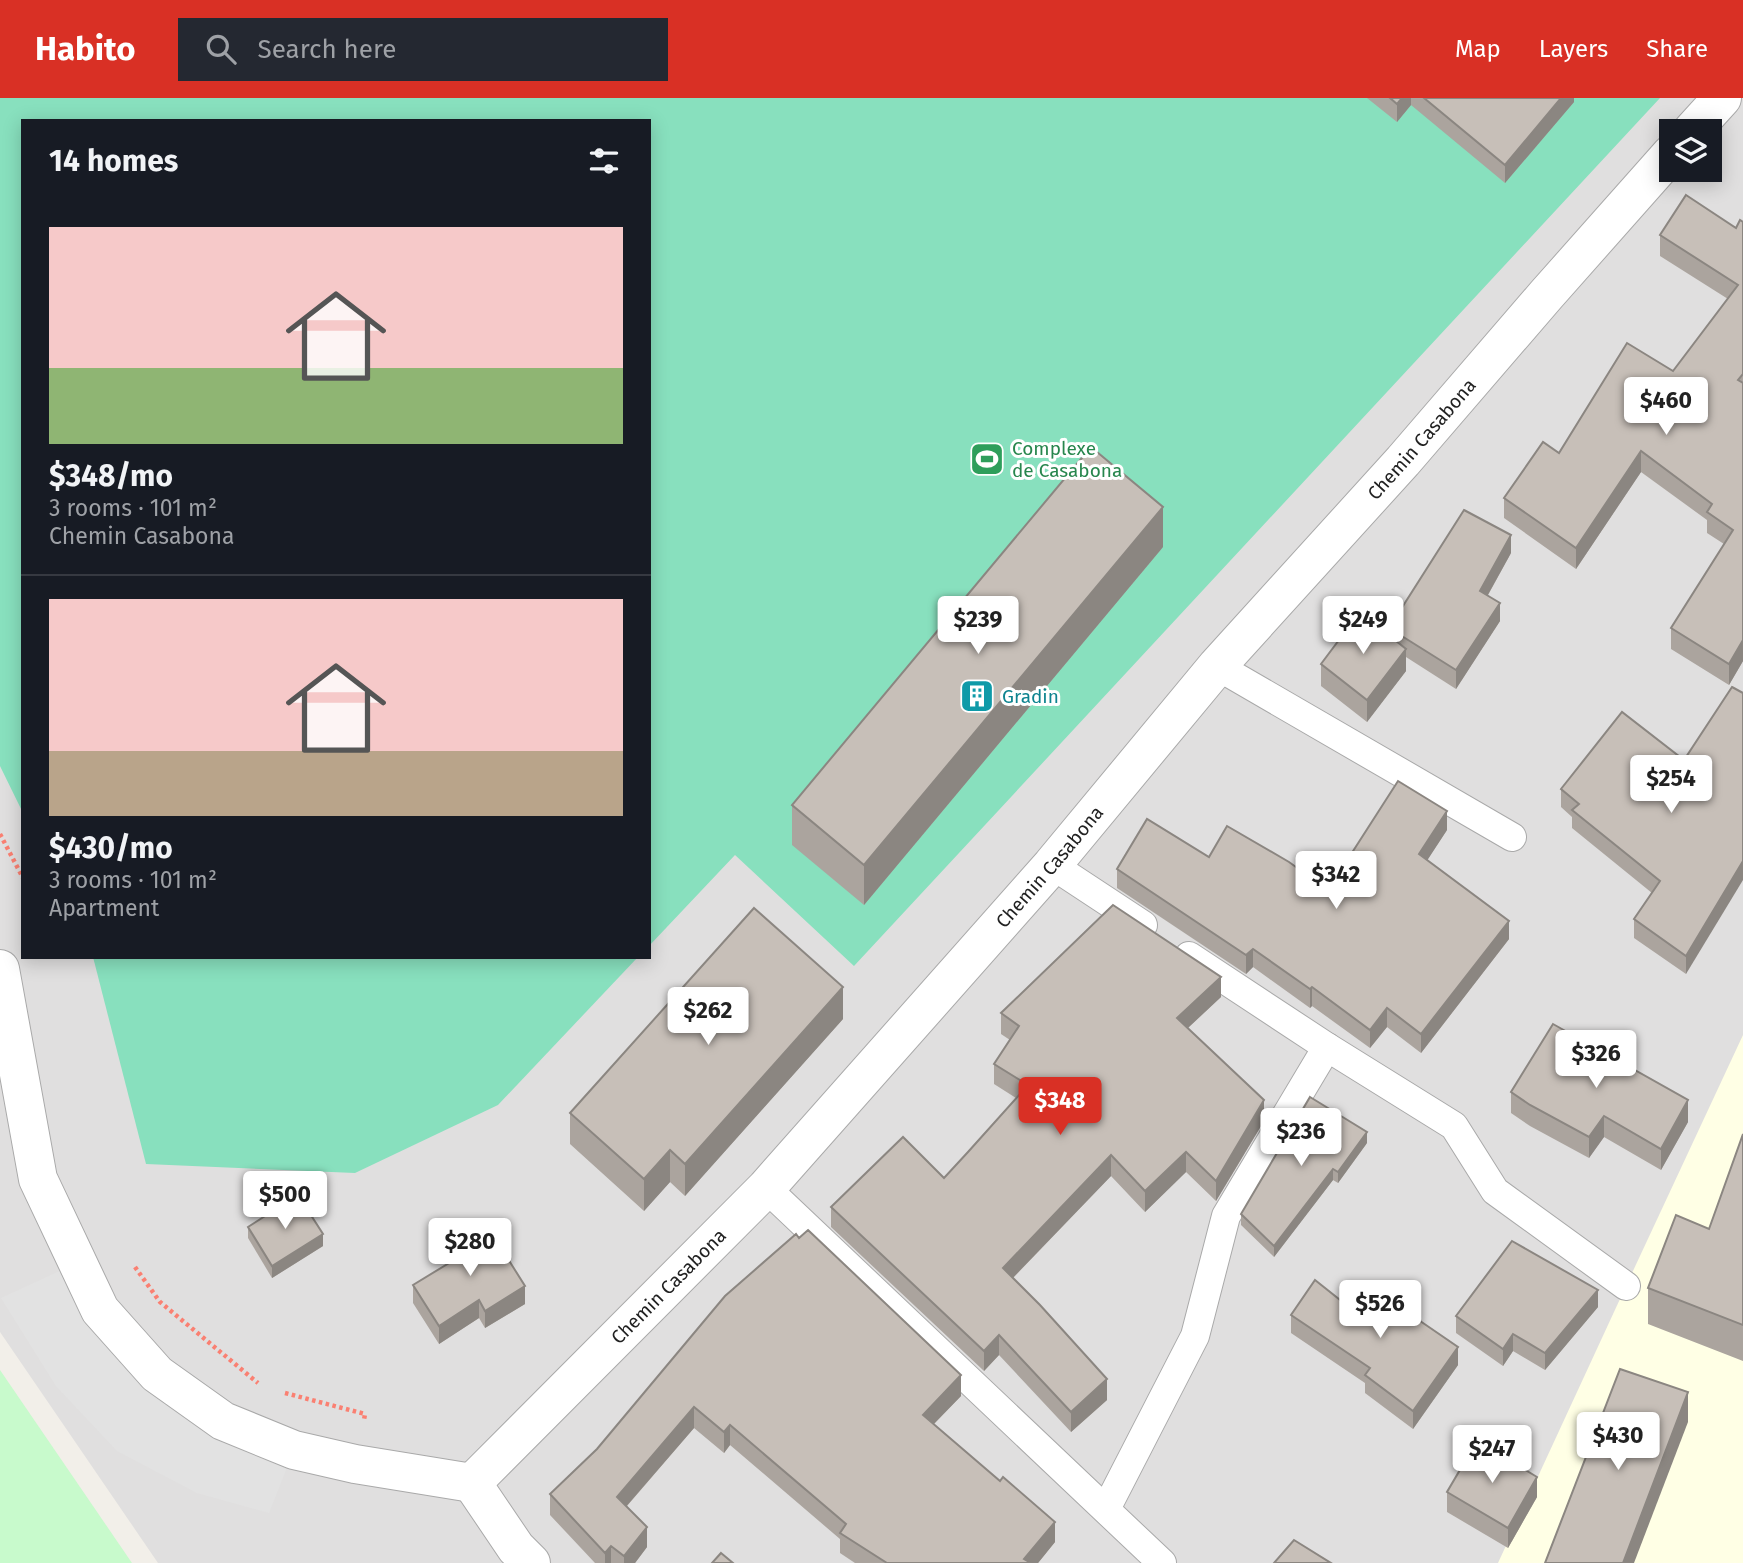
<!DOCTYPE html>
<meta charset="utf-8">
<style>
:root{--surface:#171b24;--page:#242831;--text:#f1f3f6;--muted:#9ea1a6;--line:#363941;--accent:#d93025}
body{margin:0;font-family:"Fira Sans",sans-serif;background:var(--page);color:var(--text);height:100vh;display:flex;flex-direction:column;font-size:26px;white-space:nowrap}
*{box-sizing:border-box;margin:0}
p{font-size:23px;color:var(--muted)}
.icon{flex:none;width:38px;height:38px;fill:none;stroke:currentColor;stroke-width:2;stroke-linecap:round;stroke-linejoin:round}
.map{position:relative;flex:1;overflow:hidden}
.drawer{position:absolute;left:21px;top:21px;width:630px;height:840px;display:flex;flex-direction:column;background:var(--surface);border-radius:0px;box-shadow:0 4px 18px #0003}
.drawer>*{flex:none}
.tools{position:absolute;left:1659px;top:21px;display:grid;gap:14px}
.tools a{display:grid;place-items:center;width:63px;height:63px;border-radius:0px;background:var(--surface);box-shadow:0 4px 18px #0003;font-size:35px}
.price{position:absolute;translate:-50% -60px;padding:0 16px;border-radius:7px;background:#fff;color:#222;font-size:23px;line-height:46px;filter:drop-shadow(0 2px 4px #0008)}
.price::after{content:'';position:absolute;left:50%;top:42px;width:21px;height:16px;margin-left:-10px;background:inherit;clip-path:polygon(0 0,100% 0,50% 100%)}
.price.current{background:var(--accent);color:#fff}
ul{padding:0;list-style:none}
li{display:grid;align-content:center;gap:14px;height:371px;padding:0 28px}
li+li{border-top:2px solid var(--line)}
li span{display:grid;place-items:center;height:217px;border-radius:0px;color:#555}
li>.icon{margin-inline-start:auto}
span .icon{width:126px;height:126px;fill:#fffc;stroke-width:1}
li b{font-size:30px}
h2{display:flex;justify-content:space-between;align-items:center;height:84px;padding:0 28px;font-size:30px}
header{display:flex;align-items:center;gap:42px;box-sizing:border-box;height:98px;padding:0 35px;background:var(--accent);color:#fff}
header strong{font-size:33px}
nav{display:flex;gap:38px;margin-inline-start:auto;font-size:24px}
.search{width:490px;height:63px;background:var(--page);display:flex;align-items:center;gap:18px;box-sizing:border-box;padding:0 24px;border-radius:0px;color:var(--muted);font-size:26px}
.map>svg:first-child{display:block}
.residential{fill:#e0dfdf;fill-rule:evenodd}
.education{fill:#ffffe5}
.park{fill:#c8facc}
.pitch{fill:#88e0be}
.parking{fill:#e2e2e2}
.lines{fill:none;stroke-linecap:round;stroke-linejoin:round}
.lane-casing{stroke:#a9a9a9;stroke-width:30}
.street-casing{stroke:#a9a9a9;stroke-width:40}
.path{stroke:#fa8072;stroke-width:4.5;stroke-dasharray:3.5 3.5;stroke-linecap:butt}
.lane{stroke:#fff;stroke-width:28}
.street{stroke:#fff;stroke-width:38}
.wall{fill:#aba49e}
.shaded-wall{fill:#8b8681}
.building{fill:#c7bfb8;stroke:#8b8681;stroke-width:2}
.labels{text-anchor:middle;stroke-width:6;stroke-linejoin:round;paint-order:stroke}
.street-label{font-size:19px;fill:#222;stroke:#fff}
.leisure-label{font-size:19px;fill:#27864d;stroke:#fff;text-anchor:start}
.culture-label{font-size:19px;fill:#0d838f;stroke:#fff;text-anchor:start}
</style>
<header>
<strong>Habito</strong>
<div class="search"><svg class="icon" aria-label="search" viewBox="0 0 24 24"><circle cx="10" cy="10" r="6"/><path d="M15 15l6 6"/></svg>Search here</div>
<nav><a>Map</a><a>Layers</a><a>Share</a></nav>
</header>
<div class="map">
<svg width="1743" height="1465" viewBox="0 0 1743 1465">
<rect width="100%" height="100%" fill="#f2efe9"/>
<path class="residential" d="M0,0H1743V1465H158L0,1234ZM23,23H649V859H23ZM1671,33H1710V72H1671Z"/>
<polygon class="education" points="1743,937 1743,1465 1498,1465 1626,1188"/>
<polygon class="park" points="0,1272 132,1465 0,1465"/>
<g class="pitch">
<polygon points="0,0 1660,0 854,868 735,757 649,848 649,23 23,23 23,715 0,668"/>
<polygon points="93,859 638,859 498,1007 355,1075 146,1066"/>
</g>
<polygon class="parking" points="77,1165 100,1212 294,1352 269,1415 197,1395 117,1353 56,1288 1,1200"/>
<g class="lines">
<g class="lane-casing">
<g id="lane">
<polyline points="1217,568 1512,739"/>
<polyline points="1052,767 1143,827"/>
<polyline points="1189,858 1327,949 1454,1028 1495,1093 1626,1188"/>
<polyline points="766,1090 1162,1465"/>
<polyline points="1106,1411 1195,1238 1226,1118 1327,949"/>
</g>
</g>
<g class="street-casing">
<g id="street">
<polyline points="1692,33 1722,0"/>
<polyline points="0,871 38,1081 100,1212 157,1276 223,1323 294,1352 355,1366 472,1385"/>
<path id="s1" d="M472,1385L766,1090L1052,767L1217,568L1403,363L1546,197L1671,56"/>
<polyline points="472,1385 516,1450 531,1465"/>
</g>
</g>
<g class="path">
<polyline points="0,736 23,780"/>
<polyline points="135,1169 160,1204 258,1285"/>
<polyline points="285,1295 365,1316 364,1322"/>
</g>
<use href="#lane" class="lane"/>
<use href="#street" class="street"/>
</g>
<g class="wall">
<polygon points="1367,0 1574,0 1574,4 1505,85 1411,7 1397,24"/>
<polygon points="1743,124 1743,563 1729,587 1671,551 1671,530 1724,446 1707,435 1707,422 1641,374 1576,471 1504,420 1504,400 1559,355 1673,273 1728,201 1660,158 1660,137 1736,130"/>
<polygon points="1163,449 864,807 792,747 792,707"/>
<polygon points="1511,455 1488,497 1500,523 1456,591 1406,559 1406,573 1367,624 1321,588 1321,566 1389,537 1389,530"/>
<polygon points="1743,595 1686,876 1634,840 1634,821 1652,795 1572,730 1572,719 1561,709 1561,691 1684,662"/>
<polygon points="1447,732 1427,762 1509,841 1421,955 1387,929 1370,950 1312,908 1310,910 1253,869 1246,876 1117,790 1117,771 1209,759 1328,792"/>
<polygon points="1221,899 1188,930 1264,1023 1216,1103 1186,1074 1145,1114 1111,1078 1013,1180 1107,1302 1071,1334 999,1257 984,1273 831,1129 831,1109 944,1080 1016,1000 994,986 994,966 1010,942 1001,936 1001,915"/>
<polygon points="843,921 685,1098 670,1084 644,1113 570,1046 570,1015"/>
<polygon points="1511,994 1688,1024 1661,1072 1604,1039 1589,1060 1530,1028 1511,1015"/>
<polygon points="1743,1036 1743,1263 1648,1226 1648,1190 1709,1131"/>
<polygon points="1367,1045 1338,1085 1333,1082 1274,1159 1241,1127 1241,1116"/>
<polygon points="248,1129 323,1148 272,1180 248,1140"/>
<polygon points="447,1152 525,1206 485,1230 479,1220 439,1246 413,1205 413,1187 447,1167"/>
<polygon points="725,1198 961,1298 934,1326 1055,1444 1038,1465 855,1465 840,1455 840,1441 730,1347 724,1355 694,1330 627,1408 647,1449 635,1465 595,1465 550,1417 550,1396 597,1351"/>
<polygon points="1349,1209 1458,1267 1413,1331 1365,1295 1365,1285 1291,1235 1291,1217"/>
<polygon points="1598,1209 1545,1272 1513,1253 1503,1268 1456,1235 1456,1218"/>
<polygon points="1447,1394 1537,1399 1508,1450 1447,1414"/>
</g>
<g class="shaded-wall">
<polygon points="1402,0 1411,0 1411,7 1397,24 1397,6"/>
<polygon points="1561,0 1574,0 1574,4 1505,85 1505,67"/>
<polygon points="1641,353 1641,374 1576,471 1576,450"/>
<polygon points="1163,409 1163,449 864,807 864,767"/>
<polygon points="1511,437 1511,455 1480,511 1480,493"/>
<polygon points="1500,505 1500,523 1456,591 1456,572"/>
<polygon points="1743,542 1743,563 1729,587 1729,566"/>
<polygon points="1406,551 1406,573 1367,624 1367,602"/>
<polygon points="1447,713 1447,732 1419,775 1419,756"/>
<polygon points="1743,763 1743,782 1686,876 1686,858"/>
<polygon points="1509,823 1509,841 1421,955 1421,936"/>
<polygon points="1253,851 1253,869 1246,876 1246,857"/>
<polygon points="1221,879 1221,899 1177,940 1177,920"/>
<polygon points="843,889 843,921 685,1098 685,1066"/>
<polygon points="1312,889 1312,908 1310,910 1310,891"/>
<polygon points="1387,910 1387,929 1370,950 1370,932"/>
<polygon points="1264,1002 1264,1023 1216,1103 1216,1083"/>
<polygon points="1688,1002 1688,1024 1661,1072 1661,1051"/>
<polygon points="1604,1018 1604,1039 1589,1060 1589,1039"/>
<polygon points="1367,1034 1367,1045 1338,1085 1338,1074"/>
<polygon points="670,1052 670,1084 644,1113 644,1081"/>
<polygon points="1186,1054 1186,1074 1145,1114 1145,1093"/>
<polygon points="1111,1057 1111,1078 1003,1190 1003,1170"/>
<polygon points="1333,1071 1333,1082 1274,1159 1274,1148"/>
<polygon points="323,1136 323,1148 272,1180 272,1168"/>
<polygon points="525,1188 525,1206 485,1230 485,1213"/>
<polygon points="1598,1192 1598,1209 1545,1272 1545,1255"/>
<polygon points="479,1202 479,1220 439,1246 439,1228"/>
<polygon points="1513,1236 1513,1253 1503,1268 1503,1251"/>
<polygon points="999,1237 999,1257 984,1273 984,1253"/>
<polygon points="1458,1249 1458,1267 1413,1331 1413,1313"/>
<polygon points="961,1277 961,1298 923,1337 923,1317"/>
<polygon points="1107,1281 1107,1302 1071,1334 1071,1314"/>
<polygon points="1688,1294 1688,1324 1634,1465 1623,1465"/>
<polygon points="694,1309 694,1330 617,1419 617,1399"/>
<polygon points="730,1327 730,1347 724,1355 724,1334"/>
<polygon points="1537,1379 1537,1399 1508,1450 1508,1430"/>
<polygon points="1055,1424 1055,1444 1038,1465 1024,1465 1024,1461"/>
<polygon points="647,1429 647,1449 635,1465 624,1465 624,1458"/>
<polygon points="611,1448 611,1465 605,1465 605,1455"/>
</g>
<g class="building">
<polygon points="1390,0 1402,0 1397,6"/>
<polygon points="1424,0 1561,0 1505,67"/>
<polygon points="1686,97 1736,130 1740,122 1743,124 1743,276 1738,282 1743,285 1743,542 1729,566 1671,530 1733,432 1707,414 1712,406 1641,353 1576,450 1504,400 1543,344 1559,355 1627,245 1673,273 1738,187 1660,137"/>
<polygon points="1091,349 1163,409 864,767 792,707"/>
<polygon points="1464,412 1511,437 1480,493 1500,505 1456,572 1389,530"/>
<polygon points="1360,514 1406,551 1367,602 1321,566"/>
<polygon points="1732,589 1743,595 1743,763 1686,858 1634,821 1660,783 1572,712 1579,706 1561,691 1622,614 1684,662"/>
<polygon points="1398,683 1447,713 1419,756 1509,823 1421,936 1387,910 1370,932 1312,889 1310,891 1253,851 1246,857 1117,771 1147,721 1209,759 1227,728 1289,764 1328,792"/>
<polygon points="1113,807 1221,879 1177,920 1264,1002 1216,1083 1186,1054 1145,1093 1111,1057 1003,1170 1040,1207 1107,1281 1071,1314 999,1237 984,1253 831,1109 903,1039 944,1080 968,1054 1028,987 994,966 1019,928 1001,915"/>
<polygon points="754,810 843,889 685,1066 670,1052 644,1081 570,1015"/>
<polygon points="1553,926 1688,1002 1661,1051 1604,1018 1589,1039 1530,1007 1511,994"/>
<polygon points="1310,999 1367,1034 1338,1074 1333,1071 1274,1148 1241,1116"/>
<polygon points="1743,1036 1743,1227 1648,1190 1676,1117 1709,1131"/>
<polygon points="298,1097 323,1136 272,1168 248,1129"/>
<polygon points="486,1126 525,1188 485,1213 479,1202 439,1228 413,1187 454,1162 447,1152"/>
<polygon points="808,1132 961,1277 923,1317 1000,1383 1003,1379 1055,1424 1024,1461 1031,1465 887,1465 840,1435 846,1426 730,1327 724,1334 694,1309 617,1399 647,1429 624,1458 611,1448 605,1455 550,1396 597,1351 725,1198 796,1136 799,1140"/>
<polygon points="1512,1143 1598,1192 1545,1255 1513,1236 1503,1251 1456,1218"/>
<polygon points="1315,1182 1349,1209 1354,1203 1359,1207 1372,1190 1458,1249 1413,1313 1365,1277 1370,1270 1291,1217"/>
<polygon points="1620,1271 1688,1294 1623,1465 1545,1465"/>
<polygon points="1477,1343 1537,1379 1508,1430 1447,1394"/>
<polygon points="1294,1442 1331,1465 1274,1465"/>
<polygon points="721,1455 733,1465 712,1465"/>
</g>
<defs>
<g id="stadium-square" transform="scale(1.75)"><rect x="-9" y="-9" width="18" height="18" rx="4" fill="#2e9e5b" stroke="#fff"/><path d="M0-5a6.5 5 0 1 0 0 10a6.5 5 0 1 0 0-10ZM-3.5-1.8h7v3.6h-7Z" fill="#fff"/></g>
<g id="building-square" transform="scale(1.75)"><rect x="-9" y="-9" width="18" height="18" rx="4" fill="#0f9aa8" stroke="#fff"/><path d="M-4-6H4V6H1V3H-1V6H-4ZM-2.5-4.3h1.7v1.8h-1.7ZM.8-4.3h1.7v1.8H.8ZM-2.5-1h1.7V.8h-1.7ZM.8-1h1.7V.8H.8Z" fill="#fff"/></g>
</defs>
<g fill-rule="evenodd">
<use href="#stadium-square" x="987" y="361"/>
<use href="#building-square" x="977" y="598"/>
</g>
<g class="labels">
<g class="street-label">
<text dy="7" stroke="none"><textPath href="#s1" startOffset="1412">Chemin Casabona</textPath></text>
<text dy="7" stroke="none"><textPath href="#s1" startOffset="845">Chemin Casabona</textPath></text>
<text dy="7" stroke="none"><textPath href="#s1" startOffset="278">Chemin Casabona</textPath></text>
</g>
<g class="leisure-label">
<text x="1012" y="357">Complexe<tspan x="1012" dy="22">de Casabona</tspan></text>
</g>
<g class="culture-label">
<text x="1002" y="605">Gradin</text>
</g>
</g>
</svg>
<div class="tools">
<a><svg class="icon" aria-label="layers" viewBox="0 0 24 24"><path d="M12 4l9 5-9 5-9-5zM3 14l9 5 9-5"/></svg></a>
</div>
<b class="price" style="left:1666px;top:339px">$460</b>
<b class="price" style="left:978px;top:558px">$239</b>
<b class="price" style="left:1363px;top:558px">$249</b>
<b class="price" style="left:1671px;top:717px">$254</b>
<b class="price" style="left:1336px;top:813px">$342</b>
<b class="price" style="left:708px;top:949px">$262</b>
<b class="price" style="left:1596px;top:992px">$326</b>
<b class="price current" style="left:1060px;top:1039px">$348</b>
<b class="price" style="left:1301px;top:1070px">$236</b>
<b class="price" style="left:285px;top:1133px">$500</b>
<b class="price" style="left:470px;top:1180px">$280</b>
<b class="price" style="left:1380px;top:1242px">$526</b>
<b class="price" style="left:1618px;top:1374px">$430</b>
<b class="price" style="left:1492px;top:1387px">$247</b>
<section class="drawer">
<h2>14 homes<svg class="icon" aria-label="filters" viewBox="0 0 24 24"><path d="M4 7h16M4 17h16"/><circle cx="9" cy="7" r="2"/><circle cx="15" cy="17" r="2"/></svg></h2>
<ul>
<li><span style="background:linear-gradient(#f6c9c9 65%,#8fb573 0)"><svg class="icon" aria-label="home" viewBox="0 0 24 24"><path d="M3 11l9-7 9 7M6 9v11h12V9"/></svg></span><div><b>$348/mo</b><p>3 rooms · 101 m²</p><p>Chemin Casabona</p></div></li>
<li><span style="background:linear-gradient(#f6c9c9 70%,#b9a48a 0)"><svg class="icon" aria-label="home" viewBox="0 0 24 24"><path d="M3 11l9-7 9 7M6 9v11h12V9"/></svg></span><div><b>$430/mo</b><p>3 rooms · 101 m²</p><p>Apartment</p></div></li>
</ul>
</section>
</div>
